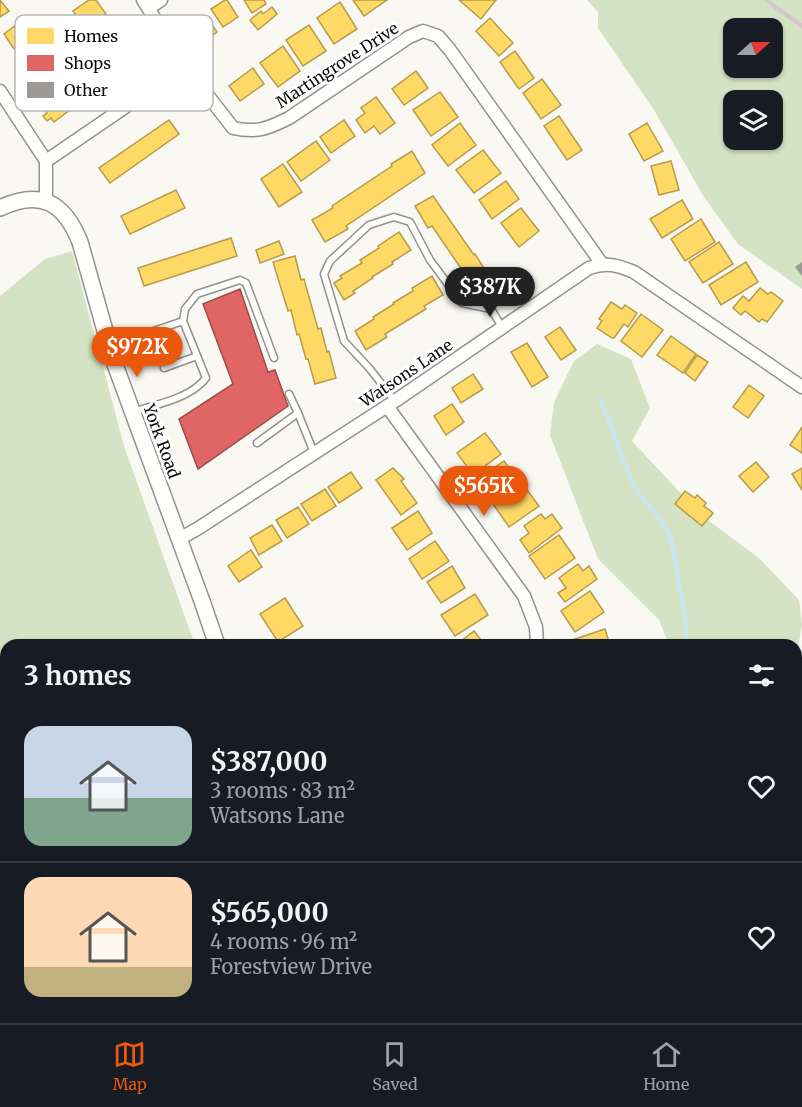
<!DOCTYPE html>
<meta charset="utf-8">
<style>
:root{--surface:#171b24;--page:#242831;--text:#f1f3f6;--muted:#9ea1a6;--line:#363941;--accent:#ea580c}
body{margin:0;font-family:Merriweather,serif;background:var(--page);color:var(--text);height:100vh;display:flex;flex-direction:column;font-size:22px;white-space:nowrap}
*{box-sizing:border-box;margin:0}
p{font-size:20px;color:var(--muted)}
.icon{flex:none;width:33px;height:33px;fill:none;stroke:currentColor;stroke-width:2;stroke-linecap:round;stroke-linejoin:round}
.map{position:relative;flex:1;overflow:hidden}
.sheet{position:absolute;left:0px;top:639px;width:802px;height:384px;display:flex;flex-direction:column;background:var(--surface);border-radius:18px 18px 0 0;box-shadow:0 2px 4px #0004}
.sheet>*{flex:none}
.needle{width:39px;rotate:69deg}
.controls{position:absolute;left:723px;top:18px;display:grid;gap:12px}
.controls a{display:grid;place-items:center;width:60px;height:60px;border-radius:12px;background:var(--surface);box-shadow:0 2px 4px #0004;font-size:30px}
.price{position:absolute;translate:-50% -51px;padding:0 14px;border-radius:21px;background:var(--accent);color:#fff;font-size:20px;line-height:39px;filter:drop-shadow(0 2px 3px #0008)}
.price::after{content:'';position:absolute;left:50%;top:36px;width:18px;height:14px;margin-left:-9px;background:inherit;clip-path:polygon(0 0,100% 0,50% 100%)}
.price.active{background:#222;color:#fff}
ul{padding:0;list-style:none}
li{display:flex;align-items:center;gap:18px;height:150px;padding:0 24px}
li+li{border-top:2px solid var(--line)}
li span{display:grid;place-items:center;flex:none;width:168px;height:120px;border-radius:18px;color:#555}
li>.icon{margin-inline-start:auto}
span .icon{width:72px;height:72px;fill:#fffc;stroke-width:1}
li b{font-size:26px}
h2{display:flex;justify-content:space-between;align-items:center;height:72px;padding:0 24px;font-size:26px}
.menu{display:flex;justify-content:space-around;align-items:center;height:84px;border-top:2px solid var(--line);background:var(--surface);font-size:16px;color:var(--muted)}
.menu a{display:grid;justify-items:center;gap:3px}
.menu .active{color:var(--accent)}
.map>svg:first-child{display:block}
.forest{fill:#d4e3c3;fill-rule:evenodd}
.water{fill:#cce4ef}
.homes{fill:#ffd966;stroke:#b69c4b;stroke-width:1.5}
.shops{fill:#e06666;stroke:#a04b4b;stroke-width:1.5}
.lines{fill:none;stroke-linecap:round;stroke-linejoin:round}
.stream{stroke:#cce4ef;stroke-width:4.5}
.building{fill:#9c9a97}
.service-casing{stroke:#939290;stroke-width:9}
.minor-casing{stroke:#939290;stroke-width:15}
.tertiary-casing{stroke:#939290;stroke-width:18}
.service{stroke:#fefefd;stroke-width:6}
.minor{stroke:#fefefd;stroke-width:12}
.tertiary{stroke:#fefefd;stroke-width:15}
.rail{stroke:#d5c7c7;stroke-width:4.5}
.labels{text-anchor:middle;stroke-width:6;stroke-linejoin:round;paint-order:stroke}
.street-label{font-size:16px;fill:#0c0c0c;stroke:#fff}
.key{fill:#fff;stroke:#b6b6b6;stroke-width:1.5}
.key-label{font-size:16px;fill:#0c0c0c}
</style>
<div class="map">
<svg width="802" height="1023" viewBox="0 0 802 1023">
<rect width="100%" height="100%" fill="#faf8f2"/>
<g class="forest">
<path d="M587,0H802V289L738,244L704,197L654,110L598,28V12ZM734,28H772V68H734ZM734,100H772V140H734Z"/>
<polygon points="72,251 124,446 195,645 6,645 6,713 0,700 0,296 45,259"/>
<polygon points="597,344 631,359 650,408 632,441 701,515 759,558 799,600 802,625 797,653 796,645 669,645 659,620 598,559 550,435 554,402 574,361"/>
<polygon points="797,662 802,664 802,913 796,907"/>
<polygon points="6,802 6,852 0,844 0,808"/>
<polygon points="6,1014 6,1017 151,1017 145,1023 4,1023"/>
</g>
<g class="water">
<polygon points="0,700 6,713 6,802 0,808"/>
<polygon points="0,844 6,852 6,1014 4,1023 0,1023"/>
</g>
<g class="homes">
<polygon points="0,0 9,11 0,17"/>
<polygon points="89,0 96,0 106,14 80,31 71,18 76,15 73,11"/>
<polygon points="225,0 227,0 238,17 223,27 211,9"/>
<polygon points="244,0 264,0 266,4 252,13"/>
<polygon points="353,0 387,0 364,16"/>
<polygon points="459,0 496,0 481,19"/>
<polygon points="340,2 357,29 334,44 317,18"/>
<polygon points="272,7 277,14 258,30 250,20 261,11 263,14"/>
<polygon points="490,18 513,43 499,56 476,31"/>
<polygon points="208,19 217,32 203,42 193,28"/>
<polygon points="20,22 31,37 14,49 4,34"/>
<polygon points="309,25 326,51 303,66 286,40"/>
<polygon points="283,46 300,71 278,87 260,63"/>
<polygon points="515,51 534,78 519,89 500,62"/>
<polygon points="253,68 264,84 240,101 229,86"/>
<polygon points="416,71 428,88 404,105 392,89"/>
<polygon points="42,78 52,91 55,89 71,109 54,122 51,118 47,121 43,116 47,113 28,88"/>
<polygon points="542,79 561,105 541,119 523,93"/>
<polygon points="440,92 458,117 431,136 413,110"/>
<polygon points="376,97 395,123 380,134 374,126 365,133 356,120 365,113 361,108"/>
<polygon points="559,116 582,150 567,160 544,126"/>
<polygon points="169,120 179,134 110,183 99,168"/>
<polygon points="344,120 355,136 331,153 320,137"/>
<polygon points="460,123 476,145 448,166 432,145"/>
<polygon points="647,123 663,151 644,161 629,134"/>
<polygon points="316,141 330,160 301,181 287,162"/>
<polygon points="483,150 501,173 474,193 456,170"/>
<polygon points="412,151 425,173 346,226 348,229 325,242 312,220 333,208 332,206 392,166 391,164"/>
<polygon points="671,161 679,190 659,195 651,166"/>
<polygon points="283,164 302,192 279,207 261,179"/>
<polygon points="506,181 519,199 492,219 479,200"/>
<polygon points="176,190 185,208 130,234 121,216"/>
<polygon points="433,196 474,255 475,254 489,276 473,286 432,226 428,228 415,206"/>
<polygon points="682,200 693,219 662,238 650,219"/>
<polygon points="521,208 539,231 519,247 501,223"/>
<polygon points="701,219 715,242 685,261 671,239"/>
<polygon points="399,232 411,250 392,262 393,264 372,277 373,278 353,291 355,293 344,300 334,283 342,278 340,276 362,263 360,260 379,248 378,246"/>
<polygon points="231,238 237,256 144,286 138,268"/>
<polygon points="279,241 284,254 260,263 256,250"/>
<polygon points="719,242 733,264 703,283 689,262"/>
<polygon points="295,256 301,280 304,279 318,329 321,328 327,352 329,351 336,378 315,384 308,359 306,359 299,334 297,335 291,310 288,311 273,262"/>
<polygon points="746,262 758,282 721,305 709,285"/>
<polygon points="432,276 443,295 424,306 426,309 385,334 387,337 366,350 355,331 374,319 373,317 394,304 393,303 413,291 412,288"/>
<polygon points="760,288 768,294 771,292 783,301 767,322 762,319 759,322 745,311 741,315 733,308 743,296 749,301"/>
<polygon points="611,302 622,309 625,305 637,313 628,327 624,324 614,338 612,338 597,328 602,321 599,319"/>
<polygon points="641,314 663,330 642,357 621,341"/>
<polygon points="560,327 576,350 561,360 545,337"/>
<polygon points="671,336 696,354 683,373 657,355"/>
<polygon points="527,343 548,377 532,387 511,352"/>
<polygon points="697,355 708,362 695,381 685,373"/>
<polygon points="473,374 483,389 461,403 452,388"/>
<polygon points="749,385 764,396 748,418 733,407"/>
<polygon points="452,404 464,422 446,435 434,416"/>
<polygon points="802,427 802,453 790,445"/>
<polygon points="485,433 501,454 473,475 457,453"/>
<polygon points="504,461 519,482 490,502 476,481"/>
<polygon points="756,462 769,477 753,492 739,476"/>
<polygon points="393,468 404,479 401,481 417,503 401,515 376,480"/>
<polygon points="802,468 802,490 792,474"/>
<polygon points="351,472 362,488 339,503 328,487"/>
<polygon points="522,483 539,506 509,527 493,504"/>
<polygon points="325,489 336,506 312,521 301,504"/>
<polygon points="685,491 695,498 697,495 706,503 704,506 713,513 702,526 675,504"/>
<polygon points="298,507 309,524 287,538 276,520"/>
<polygon points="418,511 432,533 407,550 392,528"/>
<polygon points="541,514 545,519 552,514 562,528 529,553 520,540 529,533 524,526"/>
<polygon points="272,525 282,541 259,555 250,538"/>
<polygon points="559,535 575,558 545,579 529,556"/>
<polygon points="435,541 449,561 422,579 409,559"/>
<polygon points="251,550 262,567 239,582 228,566"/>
<polygon points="578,564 583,571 589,566 597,579 565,602 558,593 566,588 559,578"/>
<polygon points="452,566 465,588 441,603 427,582"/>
<polygon points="590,591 604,612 575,632 561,611"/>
<polygon points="475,594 488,615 455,636 441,615"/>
<polygon points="285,598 303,626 278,642 260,614"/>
<polygon points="605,629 610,645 570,645 569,641"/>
<polygon points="474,631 485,645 456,645"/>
<polygon points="798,966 802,972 802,995 796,999 796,968"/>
<polygon points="802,1001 802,1023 798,1023 794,1017 796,1017 796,1005"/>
<polygon points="339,1017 364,1017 368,1023 343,1023"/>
<polygon points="371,1017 393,1017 384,1023 375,1023"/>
<polygon points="469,1017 474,1023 462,1023"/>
<polygon points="576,1017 599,1017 604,1023 568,1023"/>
<polygon points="648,1017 672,1017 664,1023 653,1023"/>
<polygon points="682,1017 697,1017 703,1023 673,1023"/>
</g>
<polygon class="shops" points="240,289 268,372 275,370 288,406 198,469 179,419 233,384 203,304"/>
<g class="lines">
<g class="stream">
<polyline points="600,398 634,487 670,533 685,617 687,645"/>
<polyline points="796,767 802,771"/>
</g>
</g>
<polygon class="building" points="802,262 802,276 795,267"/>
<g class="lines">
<g class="service-casing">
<g id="service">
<polyline points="110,346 183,321"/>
<polyline points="164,368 197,356"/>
<polyline points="289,394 298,413"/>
<polyline points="395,401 370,369 344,341 324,274 330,261 369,225 394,217 410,222 430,260 462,303 491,309 502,327"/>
<path d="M133,412C156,404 190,399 206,378L183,321L185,309L197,294L240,280L246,283L274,358"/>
<polyline points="257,443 298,413 314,453"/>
</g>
</g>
<g class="minor-casing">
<g id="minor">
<path d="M143,0L185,66L233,128C257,133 267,129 289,118L409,37L423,31L438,36L450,50L602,264"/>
<polyline points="149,8 161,0"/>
<polyline points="0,91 46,161 46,201"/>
<polyline points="46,161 185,66"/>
<polyline points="387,406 524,596 536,627 537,645"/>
<path d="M179,539L197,529L395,401L589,268C607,262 617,265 634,272L802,387"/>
<polyline points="519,1017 523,1023"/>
<polyline points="754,1017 761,1023"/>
</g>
</g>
<g class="tertiary-casing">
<g id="tertiary">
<path d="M0,208C40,189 64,202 80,242L113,359L202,601L217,645"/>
<polyline points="296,1017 299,1023"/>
</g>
</g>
<use href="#service" class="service"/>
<use href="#minor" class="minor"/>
<use href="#tertiary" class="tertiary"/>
<polyline class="rail" points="766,0 802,26"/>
</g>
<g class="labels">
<g class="street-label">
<text transform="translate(337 65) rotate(-33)" y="6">Martingrove Drive</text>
<text transform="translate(406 373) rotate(-34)" y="6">Watsons Lane</text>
<text transform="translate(162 441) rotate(70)" y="6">York Road</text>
</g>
</g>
<rect x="15" y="15" width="198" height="96" rx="9" class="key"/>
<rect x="27" y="28" width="27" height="16" fill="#ffd966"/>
<rect x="27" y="55" width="27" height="16" fill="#e06666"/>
<rect x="27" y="82" width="27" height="16" fill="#9c9a97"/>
<g class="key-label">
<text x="64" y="42">Homes</text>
<text x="64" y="69">Shops</text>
<text x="64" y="96">Other</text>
</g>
</svg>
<div class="controls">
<a><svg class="needle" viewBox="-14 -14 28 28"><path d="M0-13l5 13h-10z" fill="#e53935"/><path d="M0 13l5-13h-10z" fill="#9ea1a6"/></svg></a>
<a><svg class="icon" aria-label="layers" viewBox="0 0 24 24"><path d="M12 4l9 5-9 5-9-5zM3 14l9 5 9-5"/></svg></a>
</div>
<b class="price active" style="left:490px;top:318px">$387K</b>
<b class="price" style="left:137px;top:378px">$972K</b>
<b class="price" style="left:484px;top:517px">$565K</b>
<section class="sheet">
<h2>3 homes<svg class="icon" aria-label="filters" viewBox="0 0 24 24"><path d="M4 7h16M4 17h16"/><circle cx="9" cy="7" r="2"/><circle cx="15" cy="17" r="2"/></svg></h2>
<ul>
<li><span style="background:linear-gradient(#c9d6e8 60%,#7fa58c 0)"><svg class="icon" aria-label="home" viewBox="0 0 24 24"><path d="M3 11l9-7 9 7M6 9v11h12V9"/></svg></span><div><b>$387,000</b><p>3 rooms · 83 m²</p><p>Watsons Lane</p></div><svg class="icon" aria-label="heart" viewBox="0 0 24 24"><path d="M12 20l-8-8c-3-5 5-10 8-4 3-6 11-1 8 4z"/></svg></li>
<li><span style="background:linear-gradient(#ffd9b3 75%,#c2b280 0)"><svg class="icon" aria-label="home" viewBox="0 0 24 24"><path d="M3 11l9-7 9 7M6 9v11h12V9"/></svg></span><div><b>$565,000</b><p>4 rooms · 96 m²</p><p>Forestview Drive</p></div><svg class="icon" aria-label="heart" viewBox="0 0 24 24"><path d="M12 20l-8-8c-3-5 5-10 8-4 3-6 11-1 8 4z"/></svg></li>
</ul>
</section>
</div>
<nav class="menu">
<a class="active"><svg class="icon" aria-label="map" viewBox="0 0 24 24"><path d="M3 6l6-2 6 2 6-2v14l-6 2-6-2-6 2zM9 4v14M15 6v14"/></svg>Map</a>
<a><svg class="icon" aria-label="saved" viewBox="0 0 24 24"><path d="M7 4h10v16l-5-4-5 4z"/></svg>Saved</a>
<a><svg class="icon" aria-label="home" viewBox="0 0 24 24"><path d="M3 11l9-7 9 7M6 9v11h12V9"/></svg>Home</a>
</nav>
